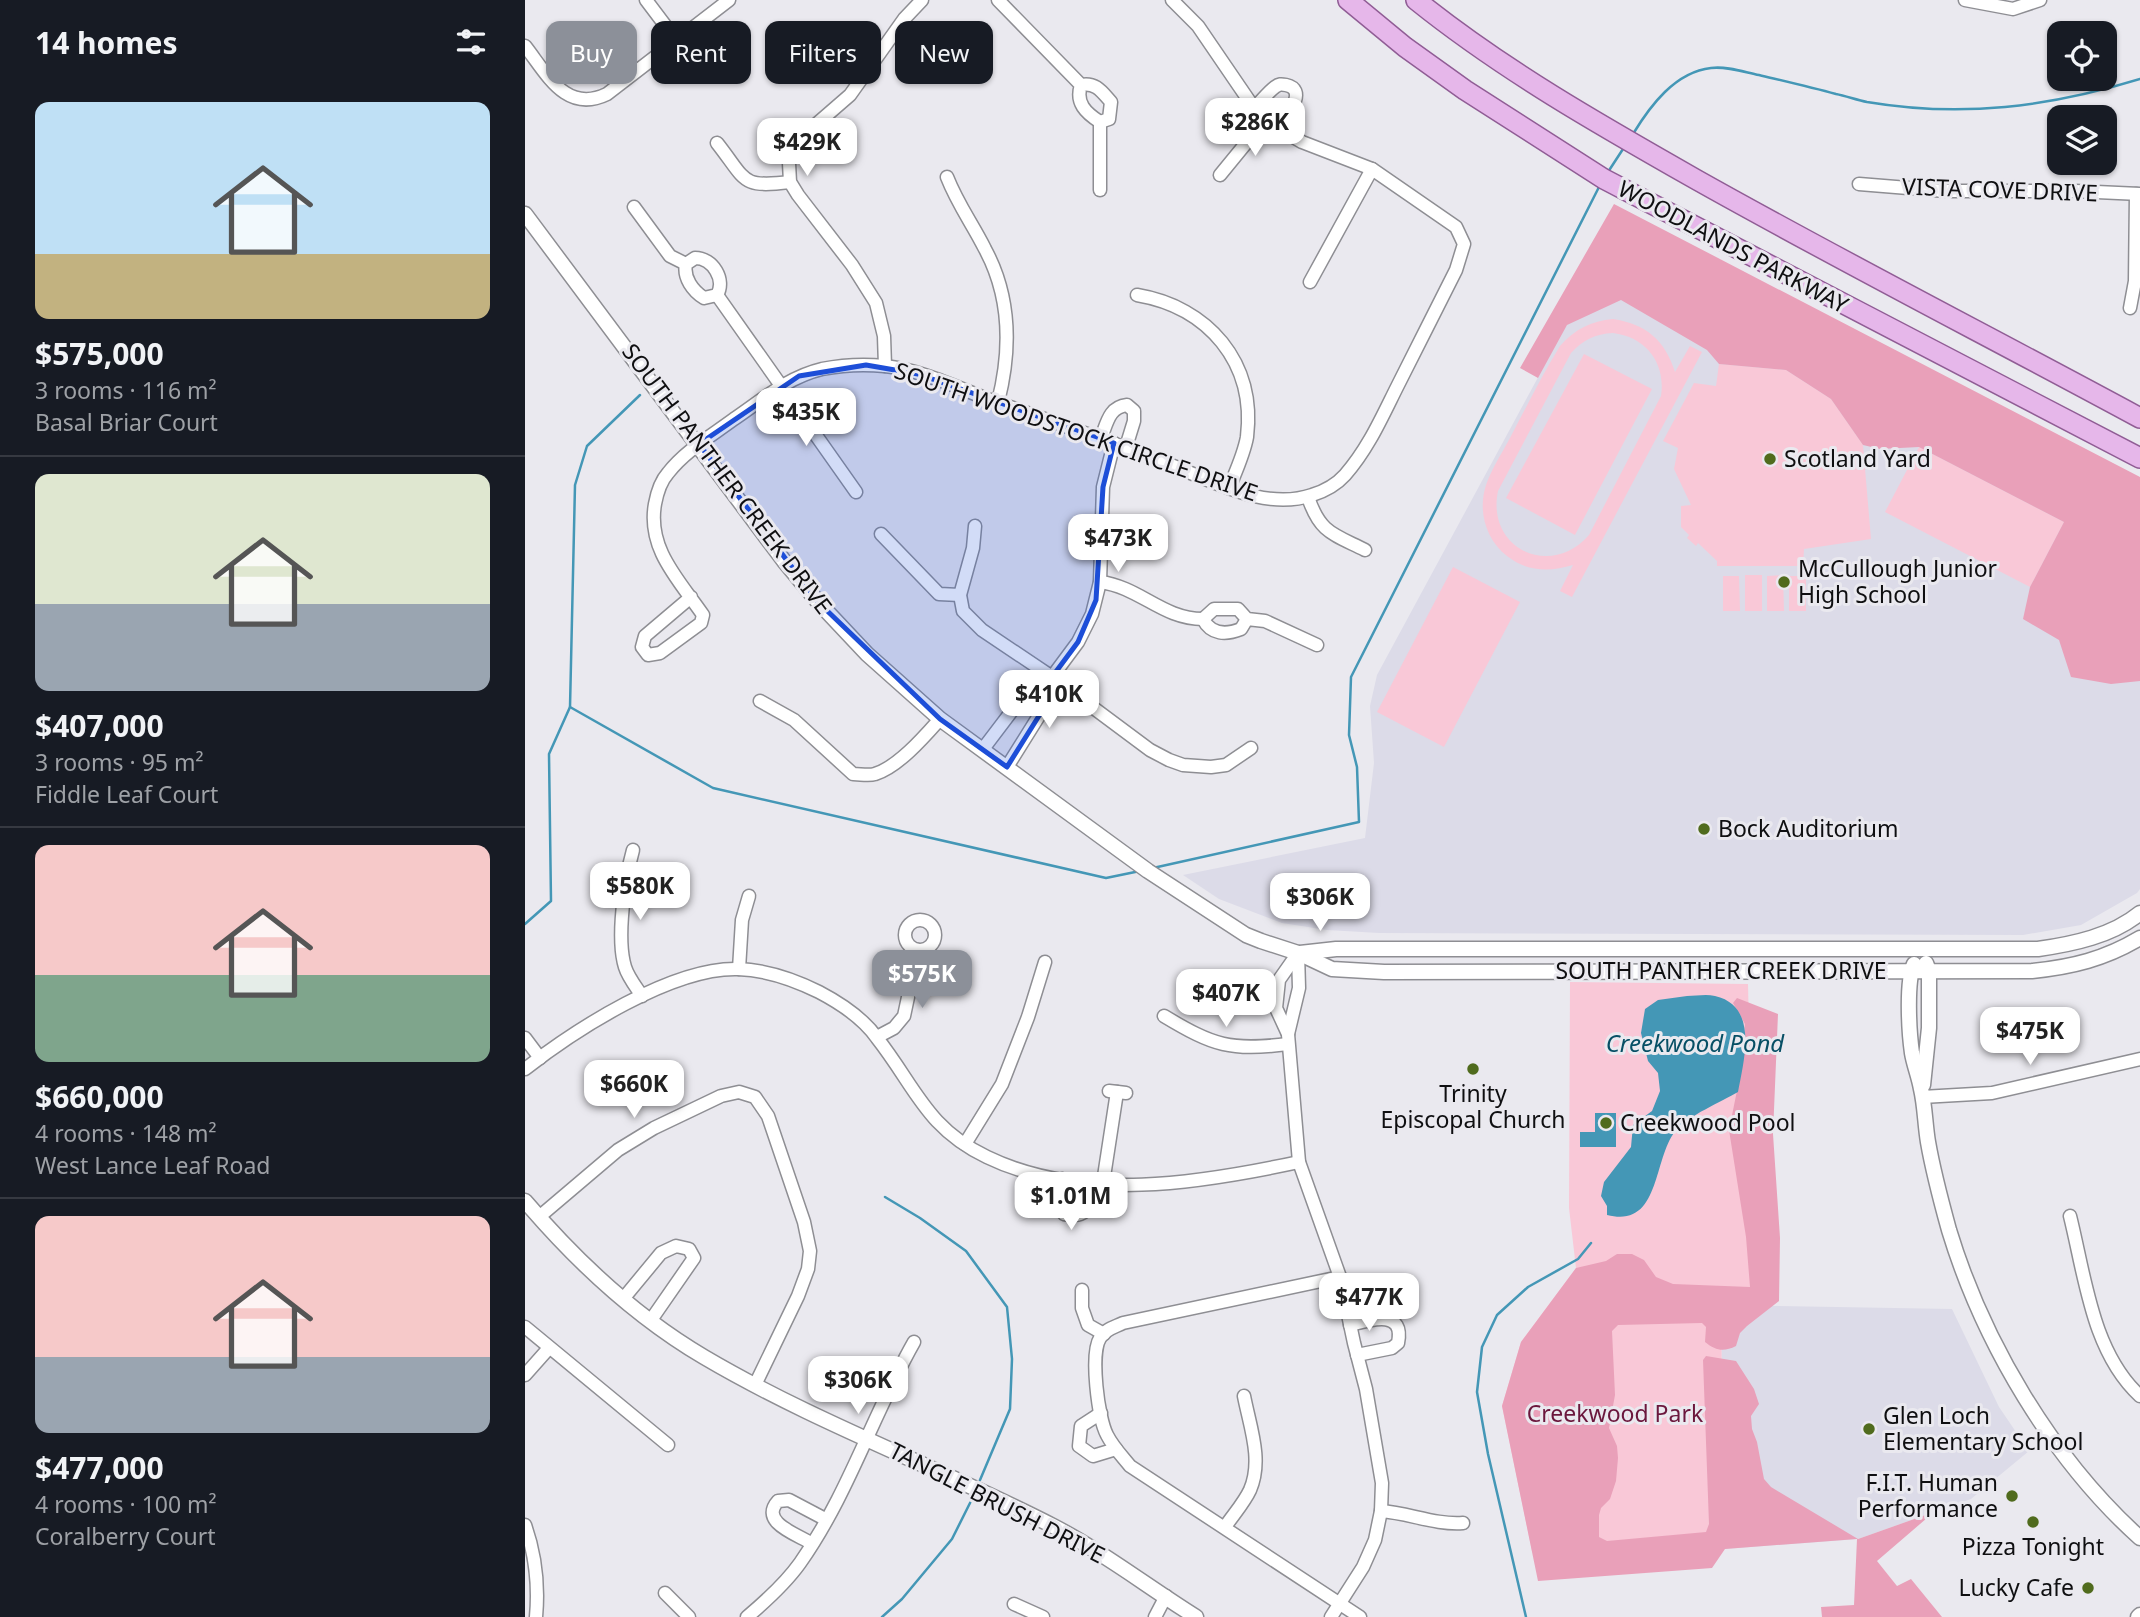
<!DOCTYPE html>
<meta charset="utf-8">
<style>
:root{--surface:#171b24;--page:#242831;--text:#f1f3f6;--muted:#9ea1a6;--line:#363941;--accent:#8c9099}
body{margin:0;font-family:"Noto Sans",sans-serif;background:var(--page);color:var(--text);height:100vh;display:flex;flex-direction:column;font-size:26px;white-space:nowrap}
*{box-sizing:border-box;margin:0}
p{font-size:23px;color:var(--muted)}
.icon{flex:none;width:38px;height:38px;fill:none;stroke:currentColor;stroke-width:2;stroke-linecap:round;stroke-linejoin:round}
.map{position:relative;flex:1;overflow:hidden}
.sheet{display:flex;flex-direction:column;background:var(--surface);width:525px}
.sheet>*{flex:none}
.hud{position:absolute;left:21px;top:21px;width:665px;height:63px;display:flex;gap:14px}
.controls{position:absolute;left:1522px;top:21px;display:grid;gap:14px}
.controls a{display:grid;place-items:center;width:70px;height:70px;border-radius:14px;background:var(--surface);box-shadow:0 2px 5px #0004;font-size:35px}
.price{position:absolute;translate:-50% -60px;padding:0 16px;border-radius:14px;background:#fff;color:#222;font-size:23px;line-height:46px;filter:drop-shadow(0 2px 4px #0008)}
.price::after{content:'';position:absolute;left:50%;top:42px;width:21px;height:16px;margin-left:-10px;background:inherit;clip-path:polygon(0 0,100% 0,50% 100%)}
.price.selected{background:var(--accent);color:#fff}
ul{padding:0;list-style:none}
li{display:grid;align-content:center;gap:14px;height:371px;padding:0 35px}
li+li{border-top:2px solid var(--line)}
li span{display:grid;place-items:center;height:217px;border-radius:14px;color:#555}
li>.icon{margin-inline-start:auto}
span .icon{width:126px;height:126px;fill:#fffc;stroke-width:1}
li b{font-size:30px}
h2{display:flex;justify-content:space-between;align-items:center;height:84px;padding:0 35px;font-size:30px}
.pill{padding:0 24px;border-radius:14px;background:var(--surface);box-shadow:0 2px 5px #0004;font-size:24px;line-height:63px}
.pill.selected{background:var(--accent);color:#fff}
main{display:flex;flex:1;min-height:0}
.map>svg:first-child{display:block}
.built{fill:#dcdbe8}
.green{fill:#f9c8d7;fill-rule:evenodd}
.forest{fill:#e9a0b9}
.water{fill:#4497b6}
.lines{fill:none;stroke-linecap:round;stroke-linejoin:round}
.stream{stroke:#4497b6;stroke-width:2.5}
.minor-casing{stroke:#8e8e93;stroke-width:15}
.tertiary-casing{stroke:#8e8e93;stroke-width:17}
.primary-casing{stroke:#905d95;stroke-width:22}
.minor{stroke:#fff;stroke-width:12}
.tertiary{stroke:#fff;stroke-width:14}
.primary{stroke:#e6b7ea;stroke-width:19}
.marked{fill:#1d4ed8;fill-opacity:0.2;stroke:#1d4ed8;stroke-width:5;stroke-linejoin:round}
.poi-dot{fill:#506b1d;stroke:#eae9ef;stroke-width:2.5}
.labels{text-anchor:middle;stroke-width:6;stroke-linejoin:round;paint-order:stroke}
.street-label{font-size:23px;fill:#0f0f11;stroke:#eae9ef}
.poi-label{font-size:23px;fill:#0f0f11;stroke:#eae9ef;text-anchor:start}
.park-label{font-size:23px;fill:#6b173d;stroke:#eae9ef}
.water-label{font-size:24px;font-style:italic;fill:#074f65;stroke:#eae9ef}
</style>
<main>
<section class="sheet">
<h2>14 homes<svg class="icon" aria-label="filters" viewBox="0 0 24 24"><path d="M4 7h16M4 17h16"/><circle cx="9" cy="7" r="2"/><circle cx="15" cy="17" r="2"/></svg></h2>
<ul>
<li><span style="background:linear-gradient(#bfe0f5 70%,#c2b280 0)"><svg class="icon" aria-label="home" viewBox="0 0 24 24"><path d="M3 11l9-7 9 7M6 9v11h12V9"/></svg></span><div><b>$575,000</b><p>3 rooms · 116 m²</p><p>Basal Briar Court</p></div></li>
<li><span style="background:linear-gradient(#dfe7d0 60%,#9aa5b1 0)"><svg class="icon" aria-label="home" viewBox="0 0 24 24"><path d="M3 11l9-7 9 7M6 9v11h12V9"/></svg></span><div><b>$407,000</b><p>3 rooms · 95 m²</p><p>Fiddle Leaf Court</p></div></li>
<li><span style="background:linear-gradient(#f6c9c9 60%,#7fa58c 0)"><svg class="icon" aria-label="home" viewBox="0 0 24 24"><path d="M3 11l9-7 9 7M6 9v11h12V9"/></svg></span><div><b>$660,000</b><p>4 rooms · 148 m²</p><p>West Lance Leaf Road</p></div></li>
<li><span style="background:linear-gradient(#f6c9c9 65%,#9aa5b1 0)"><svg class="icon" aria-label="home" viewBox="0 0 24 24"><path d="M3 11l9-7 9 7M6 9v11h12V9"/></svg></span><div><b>$477,000</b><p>4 rooms · 100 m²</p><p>Coralberry Court</p></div></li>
</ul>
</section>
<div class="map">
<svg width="1615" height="1617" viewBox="0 0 1615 1617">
<rect width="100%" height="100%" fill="#eae9ef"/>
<g class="built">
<polygon points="1097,222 1615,489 1615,889 1612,893 1556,925 1498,935 854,933 802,930 757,923 694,899 658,875 840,838 849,763 845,706 852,675"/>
<polygon points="1196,1305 1427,1309 1474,1407 1504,1451 1446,1499 1333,1539 1199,1549"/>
</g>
<g class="green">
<path d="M1088,319C1121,324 1140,340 1150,372L1165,346L1177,352L1047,597L1035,591L1048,565C1025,572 1002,572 982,556C965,543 956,521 958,500C960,477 976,456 986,436C1002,406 1017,375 1035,346C1050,329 1066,321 1088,319ZM1088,333C1121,337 1141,363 1136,396L1064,535C1026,579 961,549 973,491L1046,353C1058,340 1070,334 1088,333Z"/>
<polygon points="1059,354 1127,389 1050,535 981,498"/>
<polygon points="1194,364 1261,370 1306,399 1338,445 1346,539 1279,549 1278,566 1192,566 1192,561 1173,543 1171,546 1162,538 1164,535 1156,527 1156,506 1166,505 1149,469 1153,448 1138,441 1169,383 1191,386"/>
<polygon points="1394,447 1539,522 1505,587 1360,512"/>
<polygon points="928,567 995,602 919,747 852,712"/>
<rect x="1220" y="575" width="17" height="36"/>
<polygon points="1258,575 1259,611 1242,611 1242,576"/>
<polygon points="1198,576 1214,576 1215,611 1198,611"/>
<rect x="1264" y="576" width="17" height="35"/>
<polygon points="1045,982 1223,984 1227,1157 1240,1306 1196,1305 1199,1540 1007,1551 977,1406 996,1342 1051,1268 1044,1208"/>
</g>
<g class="forest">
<polygon points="1089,204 1615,477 1615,681 1586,684 1546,677 1534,640 1498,619 1505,587 1539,522 1394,447 1355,449 1338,445 1306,399 1261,370 1194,364 1182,350 1096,300 1042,325 1013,378 995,368"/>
<path d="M1212,998L1253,1014L1248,1134L1255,1238L1254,1301L1222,1326L1215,1333L1211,1346C1199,1352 1191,1351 1180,1342L1181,1327L1177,1323L1093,1325L1087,1331L1090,1395L1084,1428L1092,1446L1093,1458L1091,1481L1085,1499L1076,1508L1074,1515V1537L1082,1541L1181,1532L1184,1524L1178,1360L1181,1356L1211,1361L1229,1389L1234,1404L1226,1416L1227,1429L1232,1442L1239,1479L1246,1487L1333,1539L1409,1512L1352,1561L1372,1586L1386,1579L1417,1617H1297L1296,1607L1329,1605L1332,1539L1200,1549L1187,1568L1013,1581L977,1406L996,1342L1051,1268L1081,1261L1092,1254H1107L1119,1260L1131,1277L1148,1284L1225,1287L1221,1237L1204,1130L1217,1066L1220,1024L1208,1003Z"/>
</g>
<g class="water">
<path d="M1162,996C1171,996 1181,994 1190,996C1234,1006 1219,1060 1213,1092C1197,1101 1162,1117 1152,1129C1127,1157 1137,1229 1082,1215V1206L1076,1196L1079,1182L1106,1147L1108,1125L1127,1111L1135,1091L1133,1073L1123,1061L1116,1033L1120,1009L1133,1000Z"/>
<polygon points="1070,1113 1091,1113 1091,1147 1055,1147 1055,1132 1070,1132"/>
</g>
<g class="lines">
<g class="stream">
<path d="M1108,134C1125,106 1150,72 1186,68C1202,66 1219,72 1234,75C1259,81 1285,87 1311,94C1321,96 1332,100 1342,102C1437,118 1524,107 1615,79"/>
<polyline points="1083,172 1098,149"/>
<polyline points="115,395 62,446 50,485 45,707 188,788 581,878 615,871"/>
<polyline points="628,868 834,822 832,767 824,735 826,677 1074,187"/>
<polyline points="0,924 26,901 24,754 45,707"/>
<polyline points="360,1197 395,1218 441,1251 482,1307 487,1359 485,1409 455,1480"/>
<polyline points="357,1617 377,1599 427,1539 446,1501"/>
<polyline points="1001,1617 963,1454 952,1392 957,1347 972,1315 1003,1287 1053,1259 1066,1243"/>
</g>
<g class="minor-casing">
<g id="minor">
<polyline points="121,0 152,41"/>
<path d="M473,0L556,85C571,82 577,92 586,102L584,119L575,122C561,113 550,103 556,85"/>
<polyline points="1440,0 1488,9 1515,0"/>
<path d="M0,46C22,74 41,114 82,94L204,0"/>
<path d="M729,108C736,102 742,93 750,87C754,84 756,84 761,85C784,90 761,117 754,127"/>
<path d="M192,143C222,181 215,188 265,182"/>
<polyline points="695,175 740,120"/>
<path d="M422,177C433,205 447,223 460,249C486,297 486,351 473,402"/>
<polyline points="1334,184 1420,191 1550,191 1615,194"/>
<polyline points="575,190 575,122"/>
<polyline points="109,207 145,256 161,264"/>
<path d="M170,258C188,258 201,280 192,295L179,298C168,291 158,278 161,264Z"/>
<polyline points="785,282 847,169"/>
<polyline points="192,295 331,492"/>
<path d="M612,295C683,307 731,362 722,437C719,454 711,471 704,488"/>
<polyline points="1605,308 1610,281 1611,194"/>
<polyline points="360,366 359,336 351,303 327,265 273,195 265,182 264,163 266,153 272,141 325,95 379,19 397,0"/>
<path d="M576,438C582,423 584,407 602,405L609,411V421L601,447"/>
<path d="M783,497C795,533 808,534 840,550"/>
<polyline points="450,526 448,548 435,595 438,611 457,630 527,677 625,750 644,760 658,765 686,767 701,765 726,748"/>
<polyline points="356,534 414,594 435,595"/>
<path d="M575,582C615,587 637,619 678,619"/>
<path d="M166,597L120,636L117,647L123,655L135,653L176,623L178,615C154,580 122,549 130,504C132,493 135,482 143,473C160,451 186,436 209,419C237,400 263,377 297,369C317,365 340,364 360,366C397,370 433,388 468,401C531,423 594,444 656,469C696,485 743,510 787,495C800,491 811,485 820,475C843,449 857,417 872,387C892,348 911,309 931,270L939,244L931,227L847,169L777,142L740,120L729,108L673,26L647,0"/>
<path d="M722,619L716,629C701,635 686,635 678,619L689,609H713L722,619L740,621L792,645"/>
<path d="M235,701L269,720L328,774C335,774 344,776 350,774C373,767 399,737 415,719"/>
<polyline points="458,749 502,691 527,677 553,642 567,614 575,582 578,487 589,443"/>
<polyline points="482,767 522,703 527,677"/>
<path d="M108,850C100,879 91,938 100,967C103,977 111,987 117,996"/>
<circle cx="395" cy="935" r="15"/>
<polyline points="773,953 754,980 751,1008 763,1034 774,1162 815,1277 829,1343 841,1389 857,1483 856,1511 850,1540 838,1567 806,1617"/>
<polyline points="214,969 217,920 224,896"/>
<path d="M639,1016C689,1046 705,1051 763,1044"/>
<polyline points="763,1034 774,988 773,953"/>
<polyline points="352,1037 369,1028 379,1016 393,950"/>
<polyline points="0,1038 15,1058"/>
<path d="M0,1069C50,1030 147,967 213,969C241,970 270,980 294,992C315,1003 338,1018 352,1038C390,1086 401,1128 462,1157C557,1203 676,1183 774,1162"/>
<polyline points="584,1091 601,1093"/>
<polyline points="1397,1097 1467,1093 1615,1059"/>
<polyline points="440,1144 477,1084 503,1017 520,962"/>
<path d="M537,1179L534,1205L539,1214C550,1216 556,1216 564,1208L565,1182"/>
<polyline points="578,1183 592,1092"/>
<path d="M1545,1216C1560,1276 1567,1352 1615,1396"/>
<polyline points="14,1217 93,1150 129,1128 196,1096 214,1092 230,1097 243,1116 279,1222 285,1251 283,1269 273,1296 230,1385"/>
<path d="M815,1277L598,1323C590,1327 580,1329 575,1338C565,1354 573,1418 582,1435C588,1447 597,1456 605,1466L835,1617"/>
<polyline points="557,1290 557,1308 563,1325 579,1334"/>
<polyline points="98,1299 136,1253 151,1246 164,1249 169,1258 126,1320"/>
<path d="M825,1325C844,1320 880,1308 873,1343L867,1348L832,1355"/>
<polyline points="0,1327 143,1445"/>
<polyline points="0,1375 24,1348"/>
<polyline points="576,1413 556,1426 554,1446 568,1456 591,1449"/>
<path d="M856,1511C884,1513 910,1525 938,1523"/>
<path d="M0,1525C11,1556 14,1584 11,1617"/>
<path d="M700,1527C708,1515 719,1503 725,1490C738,1460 725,1427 719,1396"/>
<path d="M286,1543C271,1534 234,1522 253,1501L264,1500L300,1519"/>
<polyline points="140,1593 164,1617"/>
<polyline points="489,1604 518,1617"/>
<path d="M222,1617C241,1601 260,1584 275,1563C323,1495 348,1414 389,1342"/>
<polyline points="630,1617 641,1596"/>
</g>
</g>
<g class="tertiary-casing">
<g id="tertiary">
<path d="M0,214L259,561L294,603L342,654L415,719L623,871L721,935L736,941L773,953L807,969L859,972L1507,971C1547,967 1580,959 1615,938"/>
<path d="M775,953L811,949H1513C1548,944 1587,936 1615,913"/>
<path d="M1389,964C1381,982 1384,1032 1387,1053C1389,1065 1394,1077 1396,1089C1400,1106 1400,1124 1403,1142C1408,1171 1416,1201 1424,1230C1458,1342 1527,1459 1615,1538"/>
<polyline points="1398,1085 1404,1028 1404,971 1401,963"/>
<path d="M0,1201C52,1262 111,1317 179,1357C291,1423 413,1467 528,1526C578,1552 623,1587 671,1617"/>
<polyline points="1613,1617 1615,1615"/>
</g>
</g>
<g class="primary-casing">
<g id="primary">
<polyline points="823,0 880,47 940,90 1079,179 1615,458"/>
<path d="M891,0C978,70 1075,125 1172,180C1318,262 1467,338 1615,418"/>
</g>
</g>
<use href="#minor" class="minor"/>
<use href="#tertiary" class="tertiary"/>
<use href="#primary" class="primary"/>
</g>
<path class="marked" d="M341,365L393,374L589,443L578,487L571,600L553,642L527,677L522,703L482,767L415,719L294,603L174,444L274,376Z"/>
<g class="poi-dot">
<circle cx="1245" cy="459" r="7"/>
<circle cx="1259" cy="582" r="7"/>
<circle cx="1179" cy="829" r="7"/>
<circle cx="948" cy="1069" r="7"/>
<circle cx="1081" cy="1123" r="7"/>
<circle cx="1344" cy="1429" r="7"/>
<circle cx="1487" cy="1496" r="7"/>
<circle cx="1508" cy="1522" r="7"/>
<circle cx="1563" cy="1588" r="7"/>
</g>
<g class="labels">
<g class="street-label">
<text transform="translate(1475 190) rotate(2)" y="8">VISTA COVE DRIVE</text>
<text transform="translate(1208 247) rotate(28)" y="8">WOODLANDS PARKWAY</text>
<text transform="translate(551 432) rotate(19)" y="8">SOUTH WOODSTOCK CIRCLE DRIVE</text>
<text transform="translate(202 479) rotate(53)" y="8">SOUTH PANTHER CREEK DRIVE</text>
<text x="1196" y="979">SOUTH PANTHER CREEK DRIVE</text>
<text transform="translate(472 1503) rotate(27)" y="8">TANGLE BRUSH DRIVE</text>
</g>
<g class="poi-label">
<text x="1259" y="467">Scotland Yard</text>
<text x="1273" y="577">McCullough Junior<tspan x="1273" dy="26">High School</tspan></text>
<text x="1193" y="837">Bock Auditorium</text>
<text x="948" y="1102" text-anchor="middle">Trinity<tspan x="948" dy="26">Episcopal Church</tspan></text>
<text x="1095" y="1131">Creekwood Pool</text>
<text x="1358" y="1424">Glen Loch<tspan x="1358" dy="26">Elementary School</tspan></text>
<text x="1473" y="1491" text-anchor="end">F.I.T. Human<tspan x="1473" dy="26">Performance</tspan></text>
<text x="1508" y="1555" text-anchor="middle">Pizza Tonight</text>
<text x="1549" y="1596" text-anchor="end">Lucky Cafe</text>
</g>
<g class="park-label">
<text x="1090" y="1422">Creekwood Park</text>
</g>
<g class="water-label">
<text x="1170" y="1052">Creekwood Pond</text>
</g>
</g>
</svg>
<div class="controls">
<a><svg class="icon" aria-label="locate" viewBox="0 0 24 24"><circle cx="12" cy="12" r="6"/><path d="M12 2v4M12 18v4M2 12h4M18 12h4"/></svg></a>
<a><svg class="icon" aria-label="layers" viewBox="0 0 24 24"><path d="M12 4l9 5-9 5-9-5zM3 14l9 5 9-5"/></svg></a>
</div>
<b class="price" style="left:730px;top:158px">$286K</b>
<b class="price" style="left:282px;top:178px">$429K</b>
<b class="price" style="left:281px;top:448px">$435K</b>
<b class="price" style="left:593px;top:574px">$473K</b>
<b class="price" style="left:524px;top:730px">$410K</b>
<b class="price" style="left:115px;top:922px">$580K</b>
<b class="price" style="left:795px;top:933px">$306K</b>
<b class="price selected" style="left:397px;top:1010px">$575K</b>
<b class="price" style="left:701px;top:1029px">$407K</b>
<b class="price" style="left:1505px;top:1067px">$475K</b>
<b class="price" style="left:109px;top:1120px">$660K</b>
<b class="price" style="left:546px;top:1232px">$1.01M</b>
<b class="price" style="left:844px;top:1333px">$477K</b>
<b class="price" style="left:333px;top:1416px">$306K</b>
<div class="hud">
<a class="pill selected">Buy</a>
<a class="pill">Rent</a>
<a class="pill">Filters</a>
<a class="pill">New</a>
</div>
</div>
</main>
